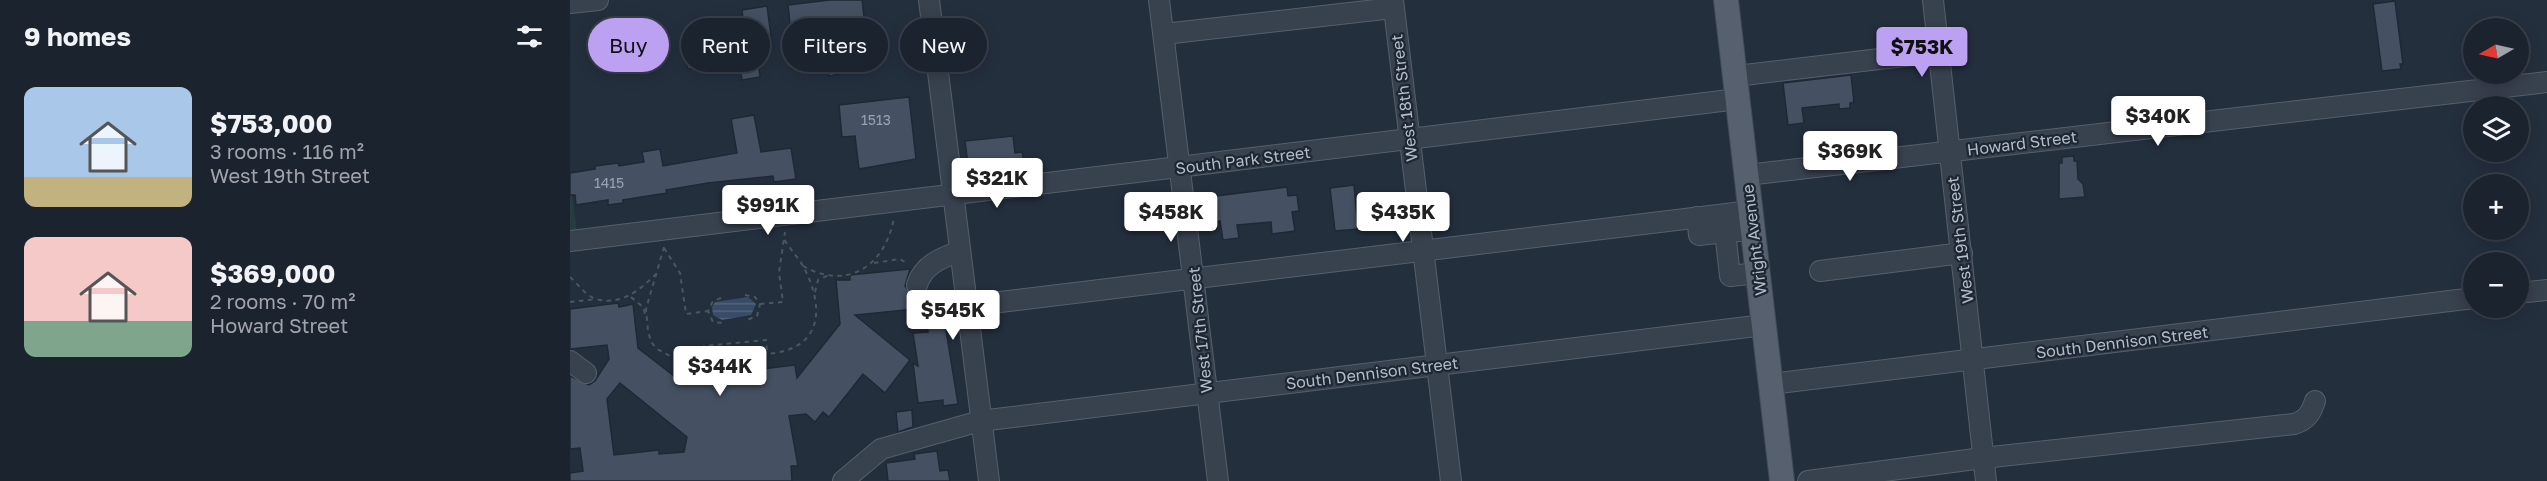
<!DOCTYPE html>
<meta charset="utf-8">
<style>
:root{--surface:#1b232e;--page:#242b36;--text:#f1f3f6;--muted:#a0a4aa;--line:#39404a;--accent:#bca0f2}
body{margin:0;font-family:"Golos Text",sans-serif;background:var(--page);color:var(--text);height:100vh;display:flex;flex-direction:column;font-size:22px;white-space:nowrap}
*{box-sizing:border-box;margin:0}
p{font-size:20px;color:var(--muted)}
.icon{flex:none;width:33px;height:33px;fill:none;stroke:currentColor;stroke-width:2;stroke-linecap:round;stroke-linejoin:round}
.map{position:relative;flex:1;overflow:hidden}
.sheet{display:flex;flex-direction:column;background:var(--surface);width:570px}
.sheet>*{flex:none}
.guide{position:absolute;left:18px;top:18px;width:570px;height:54px;display:flex;gap:12px}
.needle{width:39px;rotate:261deg}
.controls{position:absolute;left:1893px;top:18px;display:grid;gap:12px}
.controls a{display:grid;place-items:center;width:66px;height:66px;border-radius:50%;background:var(--surface);box-shadow:0 3px 15px #0003,0 0 0 2px var(--line);font-size:30px}
.price{position:absolute;translate:-50% -51px;padding:0 14px;border-radius:6px;background:#fff;color:#222;font-size:20px;line-height:39px;filter:drop-shadow(0 2px 3px #0008)}
.price::after{content:'';position:absolute;left:50%;top:36px;width:18px;height:14px;margin-left:-9px;background:inherit;clip-path:polygon(0 0,100% 0,50% 100%)}
.price.selected{background:var(--accent);color:#111}
ul{padding:0;list-style:none}
li{display:flex;align-items:center;gap:18px;height:150px;padding:0 24px}
li span{display:grid;place-items:center;flex:none;width:168px;height:120px;border-radius:12px;color:#555}
li>.icon{margin-inline-start:auto}
span .icon{width:72px;height:72px;fill:#fffc;stroke-width:1}
li b{font-size:26px}
h2{display:flex;justify-content:space-between;align-items:center;height:72px;padding:0 24px;font-size:26px}
.pill{padding:0 21px;border-radius:27px;background:var(--surface);box-shadow:0 3px 15px #0003,0 0 0 2px var(--line);font-size:21px;line-height:54px}
.pill.selected{background:var(--accent);color:#111}
main{display:flex;flex:1;min-height:0}
.map>svg:first-child{display:block}
.green{fill:#263c3f}
.water{fill:url(#water-rules)}
.building{fill:#455162;stroke:#1f2835;stroke-width:1.5;fill-rule:evenodd}
.lines{fill:none;stroke-linecap:round;stroke-linejoin:round}
.minor-casing{stroke:#565f6c;stroke-width:22}
.major-casing{stroke:#414a57;stroke-width:26}
.path{stroke:#44595c;stroke-width:2;stroke-dasharray:4.5 4.5;stroke-linecap:butt}
.minor{stroke:#38414e;stroke-width:20}
.major{stroke:#56606e;stroke-width:24}
.labels{text-anchor:middle;stroke-width:4.5;stroke-linejoin:round;paint-order:stroke}
.number-label{font-size:14px;fill:#98a1af}
.street-label{font-size:16px;fill:#b4bcc9;stroke:#1d2633}
</style>
<main>
<section class="sheet">
<h2>9 homes<svg class="icon" aria-label="filters" viewBox="0 0 24 24"><path d="M4 7h16M4 17h16"/><circle cx="9" cy="7" r="2"/><circle cx="15" cy="17" r="2"/></svg></h2>
<ul>
<li><span style="background:linear-gradient(#a9c7e8 75%,#c2b280 0)"><svg class="icon" aria-label="home" viewBox="0 0 24 24"><path d="M3 11l9-7 9 7M6 9v11h12V9"/></svg></span><div><b>$753,000</b><p>3 rooms · 116 m²</p><p>West 19th Street</p></div></li>
<li><span style="background:linear-gradient(#f6c9c9 70%,#7fa58c 0)"><svg class="icon" aria-label="home" viewBox="0 0 24 24"><path d="M3 11l9-7 9 7M6 9v11h12V9"/></svg></span><div><b>$369,000</b><p>2 rooms · 70 m²</p><p>Howard Street</p></div></li>
</ul>
</section>
<div class="map">
<svg width="1977" height="481" viewBox="0 0 1977 481">
<defs>
<pattern id="water-rules" width="6" height="5" patternUnits="userSpaceOnUse" patternTransform="scale(1.5)"><rect width="6" height="5" fill="#394c67"/><path d="M0 2.5h6" fill="none" stroke="#53647b"/></pattern>
</defs>
<rect width="100%" height="100%" fill="#242f3e"/>
<polygon class="green" points="0,178 8,240 0,241"/>
<polygon class="water" points="178,297 186,304 181,315 152,320 143,315 142,307 145,302"/>
<g class="building">
<polygon points="260,0 292,0 300,68 259,76 257,61 271,59 267,37 243,40 246,70 235,71 232,41 222,42 218,5"/>
<polygon points="1825,1 1833,64 1830,64 1831,69 1812,71 1803,4"/>
<polygon points="197,6 202,44 186,46 190,77 172,80 167,47 176,46 172,10"/>
<polygon points="142,41 145,66 118,69 114,44"/>
<polygon points="1281,75 1284,102 1280,103 1280,108 1269,109 1269,104 1232,108 1234,123 1218,125 1213,83"/>
<polygon points="339,97 346,159 289,169 285,136 272,137 269,105"/>
<polygon points="184,115 191,152 221,148 226,179 204,182 203,176 138,183 96,190 97,193 53,200 53,203 38,205 38,200 6,205 5,195 0,195 0,173 25,169 25,166 48,163 49,166 74,162 72,152 90,149 93,166 167,153 161,119"/>
<polygon points="443,136 445,153 452,152 455,165 399,172 395,141"/>
<polygon points="1504,156 1504,161 1507,161 1508,179 1513,184 1515,197 1489,199 1489,163 1492,163 1492,157"/>
<polygon points="784,185 788,229 765,231 760,188"/>
<polygon points="717,187 718,196 727,195 729,211 722,212 725,231 702,234 701,222 667,225 669,238 653,240 650,221 646,222 645,207 639,207 638,197"/>
<path d="M340,269L335,286L343,296L345,309L285,315L340,360L315,393L293,374L259,417L253,412L245,422L236,414L219,416L228,466H221L222,481H0V473L13,471L10,448L0,449V376L19,385L25,381L39,359L37,345L0,349V309L48,303L49,307L63,304L68,348L108,379L225,365L227,378L270,324L266,280H280V275ZM50,383L117,437L114,452L89,454V450L44,455L37,399Z"/>
<polygon points="374,318 388,404 373,406 373,400 348,403 343,363 348,366 343,333 358,332 356,321"/>
<polygon points="342,410 343,427 328,432 326,412"/>
<polygon points="367,451 370,471 378,470 380,481 318,481 316,463 345,459 344,454"/>
</g>
<g class="lines">
<g class="minor-casing">
<g id="minor">
<polyline points="359,0 419,481"/>
<polyline points="589,0 648,481"/>
<polyline points="823,0 881,481"/>
<polyline points="1363,0 1416,481"/>
<polyline points="0,3 28,0"/>
<polyline points="594,34 823,8"/>
<polyline points="1166,76 1369,52"/>
<polyline points="1177,175 1977,82"/>
<polyline points="1127,217 1129,235 1155,232"/>
<polyline points="1183,230 1155,232 1160,276 1188,273"/>
<polyline points="0,241 1168,99"/>
<polyline points="1250,271 1392,253"/>
<path d="M347,285C353,265 371,258 390,251"/>
<polyline points="1948,293 1977,290"/>
<polyline points="397,306 1181,211"/>
<polyline points="0,361 16,373"/>
<polyline points="1201,384 1904,298"/>
<polyline points="273,481 311,449 410,421 1194,325"/>
<path d="M1238,481L1413,458L1724,424C1737,420 1741,413 1745,401"/>
</g>
</g>
<g class="major-casing">
<polyline id="major" points="1156,0 1212,481"/>
</g>
<g class="path">
<path d="M94,247L76,309L78,331L81,342L87,349L113,363L205,353C255,345 253,303 233,266C228,257 219,248 214,239L215,232"/>
<polyline points="94,248 110,273 116,314 138,311"/>
<polyline points="304,263 330,259 338,264"/>
<path d="M233,266C278,291 315,266 324,218"/>
<path d="M0,277C8,284 16,296 26,299C51,306 70,290 86,274"/>
<polyline points="245,292 248,280 259,275"/>
<polyline points="175,295 185,297 190,304 187,316 177,320"/>
<polyline points="61,297 73,307 76,317"/>
<polyline points="151,298 143,301 138,311 143,322 153,323"/>
<polyline points="355,299 369,314 382,313"/>
<polyline points="0,302 27,299"/>
<polyline points="190,304 213,302 209,272 214,239"/>
<polyline points="166,357 168,372"/>
<polyline points="136,359 134,346 196,340 197,351"/>
</g>
<use href="#minor" class="minor"/>
<use href="#major" class="major"/>
</g>
<g class="labels">
<g class="number-label">
<text x="306" y="125">1513</text>
<text x="39" y="188">1415</text>
</g>
<g class="street-label">
<text transform="translate(834 98) rotate(-97)" y="6">West 18th Street</text>
<text transform="translate(1452 143) rotate(-7)" y="6">Howard Street</text>
<text transform="translate(673 160) rotate(-7)" y="6">South Park Street</text>
<text transform="translate(1184 240) rotate(-97)" y="6">Wright Avenue</text>
<text transform="translate(1390 240) rotate(-97)" y="6">West 19th Street</text>
<text transform="translate(630 330) rotate(-96)" y="6">West 17th Street</text>
<text transform="translate(1552 342) rotate(-7)" y="6">South Dennison Street</text>
<text transform="translate(802 373) rotate(-7)" y="6">South Dennison Street</text>
</g>
</g>
</svg>
<div class="controls">
<a><svg class="needle" viewBox="-14 -14 28 28"><path d="M0-13l5 13h-10z" fill="#e53935"/><path d="M0 13l5-13h-10z" fill="#a0a4aa"/></svg></a>
<a><svg class="icon" aria-label="layers" viewBox="0 0 24 24"><path d="M12 4l9 5-9 5-9-5zM3 14l9 5 9-5"/></svg></a>
<a>+</a>
<a>−</a>
</div>
<b class="price selected" style="left:1352px;top:78px">$753K</b>
<b class="price" style="left:1588px;top:147px">$340K</b>
<b class="price" style="left:1280px;top:182px">$369K</b>
<b class="price" style="left:427px;top:209px">$321K</b>
<b class="price" style="left:198px;top:236px">$991K</b>
<b class="price" style="left:601px;top:243px">$458K</b>
<b class="price" style="left:833px;top:243px">$435K</b>
<b class="price" style="left:383px;top:341px">$545K</b>
<b class="price" style="left:150px;top:397px">$344K</b>
<div class="guide">
<a class="pill selected">Buy</a>
<a class="pill">Rent</a>
<a class="pill">Filters</a>
<a class="pill">New</a>
</div>
</div>
</main>
